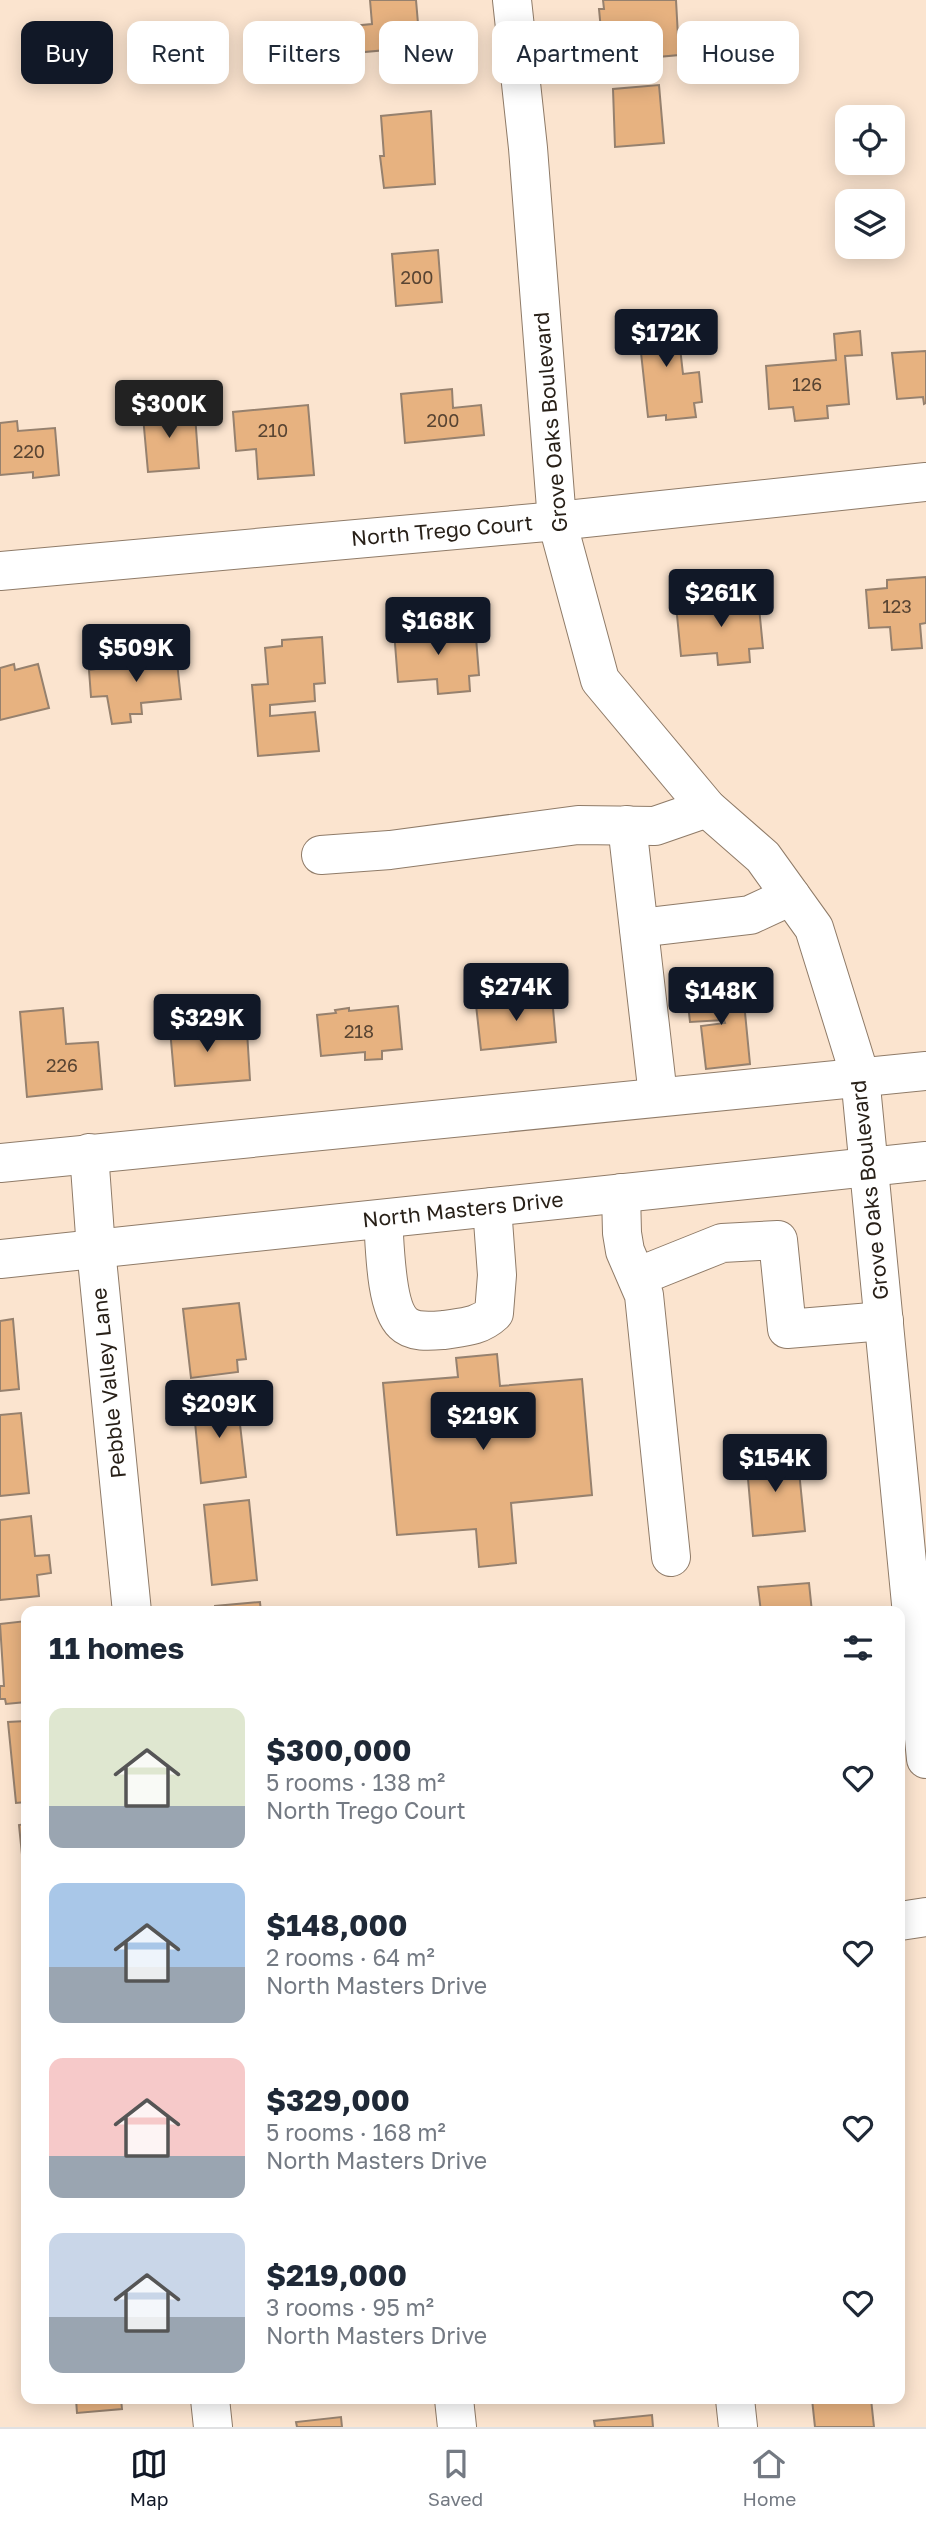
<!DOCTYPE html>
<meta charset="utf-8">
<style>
:root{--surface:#fff;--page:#f2f2f3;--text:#1f2937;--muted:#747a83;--line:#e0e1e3;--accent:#111827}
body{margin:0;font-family:"Golos Text",sans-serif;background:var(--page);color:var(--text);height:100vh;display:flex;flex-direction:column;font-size:26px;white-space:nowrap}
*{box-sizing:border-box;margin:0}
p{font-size:23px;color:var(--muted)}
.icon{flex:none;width:38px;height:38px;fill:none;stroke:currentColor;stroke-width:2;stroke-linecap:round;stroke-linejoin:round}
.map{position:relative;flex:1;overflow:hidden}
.details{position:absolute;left:21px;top:1606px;width:884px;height:798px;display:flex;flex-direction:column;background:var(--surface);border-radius:14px;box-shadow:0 4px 18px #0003}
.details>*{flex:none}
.top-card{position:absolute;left:21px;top:21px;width:886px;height:63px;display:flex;gap:14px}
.buttons{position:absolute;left:835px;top:105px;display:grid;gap:14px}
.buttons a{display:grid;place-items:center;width:70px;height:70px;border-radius:14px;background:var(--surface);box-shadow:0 4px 18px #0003;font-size:35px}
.price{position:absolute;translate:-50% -60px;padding:0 16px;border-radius:7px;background:var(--accent);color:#fff;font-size:23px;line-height:46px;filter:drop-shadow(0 2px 4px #0008)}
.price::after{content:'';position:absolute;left:50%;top:42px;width:21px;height:16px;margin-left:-10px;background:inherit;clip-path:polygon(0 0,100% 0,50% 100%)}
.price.active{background:#222;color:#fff}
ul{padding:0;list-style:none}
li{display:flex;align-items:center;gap:21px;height:175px;padding:0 28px}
li span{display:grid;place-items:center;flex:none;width:196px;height:140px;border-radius:14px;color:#555}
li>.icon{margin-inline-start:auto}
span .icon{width:84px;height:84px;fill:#fffc;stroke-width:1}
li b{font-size:30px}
h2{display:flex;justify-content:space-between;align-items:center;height:84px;padding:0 28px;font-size:30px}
.tag{padding:0 24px;border-radius:14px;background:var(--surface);box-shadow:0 4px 18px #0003;font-size:24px;line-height:63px}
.tag.active{background:var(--accent);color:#fff}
.tabs{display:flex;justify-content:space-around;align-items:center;height:98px;border-top:2px solid var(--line);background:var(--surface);font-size:19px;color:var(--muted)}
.tabs a{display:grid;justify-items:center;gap:4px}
.tabs .active{color:var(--accent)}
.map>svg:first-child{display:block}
.building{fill:#e7b280;stroke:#96816e;stroke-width:2}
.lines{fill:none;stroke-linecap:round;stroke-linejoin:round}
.minor-casing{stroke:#8f7b68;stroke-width:40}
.major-casing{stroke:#8f7b68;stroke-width:40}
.minor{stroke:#fff;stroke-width:38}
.major{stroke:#fff;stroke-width:38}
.labels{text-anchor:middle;stroke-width:7;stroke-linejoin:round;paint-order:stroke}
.number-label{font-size:18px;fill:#584432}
.street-label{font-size:21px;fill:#282018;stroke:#fff}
</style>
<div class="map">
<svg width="926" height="2427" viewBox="0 0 926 2427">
<rect width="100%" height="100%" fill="#fbe4cf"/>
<g class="building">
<polygon points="370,0 416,0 420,47 354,53 356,75 311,79 309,55 292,57 289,32 372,24"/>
<polygon points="603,0 676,0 679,55 604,62 599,9 604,9"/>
<polygon points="659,85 664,143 615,147 613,89"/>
<polygon points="431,111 435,184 384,188 380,156 384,156 381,116"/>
<polygon points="438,250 442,302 396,306 392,254"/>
<polygon points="676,312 683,374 699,372 702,402 694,403 696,417 666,420 666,415 648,417 637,316"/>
<polygon points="860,331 862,355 845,356 849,404 827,406 828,418 795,421 793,407 769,409 766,366 836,360 834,334"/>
<polygon points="926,351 926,403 924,404 923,397 897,399 892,353"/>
<polygon points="452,389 453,408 481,405 484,435 405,443 401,394"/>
<polygon points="166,403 167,417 195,415 199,468 148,472 142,405"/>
<polygon points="308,405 314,475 258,479 256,449 236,451 233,412"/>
<polygon points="17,421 18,431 55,428 59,475 33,478 33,472 0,475 0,423"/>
<polygon points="926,577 926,623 920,624 922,648 892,650 890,627 869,628 866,590 887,588 887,580"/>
<polygon points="758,597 763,648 749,649 750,662 718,665 717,653 681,656 676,605 719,601 719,598"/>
<polygon points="475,625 479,675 469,676 470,691 438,694 437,679 398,682 394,631"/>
<polygon points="322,637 325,683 314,684 315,701 270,705 270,716 315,712 319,751 258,756 252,685 268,684 265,648 282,646 282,640"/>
<polygon points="176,653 181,699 141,703 142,714 130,714 131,722 112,724 107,696 91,697 89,670 123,665 122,656"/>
<polygon points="14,664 15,670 38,664 49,708 0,720 0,668"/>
<polygon points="703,984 705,996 743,992 750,1064 706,1069 701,1026 725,1023 724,1020 690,1022 686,986"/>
<polygon points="552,997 556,1042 481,1050 476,1005"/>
<polygon points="398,1006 402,1049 382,1051 382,1059 365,1060 365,1052 321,1056 317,1015 336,1013 335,1010 349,1008 349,1011"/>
<polygon points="63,1008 66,1044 98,1042 102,1089 27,1097 20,1012"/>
<polygon points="199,1015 200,1028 213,1027 214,1034 247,1031 250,1080 175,1086 169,1018"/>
<polygon points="239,1303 246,1359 237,1360 238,1372 191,1378 183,1309"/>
<polygon points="13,1319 19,1389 0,1391 0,1321"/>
<polygon points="497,1354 500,1386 582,1379 592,1495 511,1503 516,1563 479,1567 476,1529 397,1535 383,1383 458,1377 456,1358"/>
<polygon points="237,1398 246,1477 201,1483 193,1402"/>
<polygon points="21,1413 29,1493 0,1496 0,1415"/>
<polygon points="797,1451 805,1531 753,1536 746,1456"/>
<polygon points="249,1500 257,1580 212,1585 204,1505"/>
<polygon points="31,1516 35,1556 49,1555 51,1573 37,1575 39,1596 0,1600 0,1520"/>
<polygon points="809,1583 812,1612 761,1612 758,1587"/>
<polygon points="260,1602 261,1612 215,1612 215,1606"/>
<polygon points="26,1621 26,1702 6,1704 5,1699 0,1699 0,1686 4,1686 0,1624"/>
<polygon points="26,1721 26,1802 16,1803 8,1722"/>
<polygon points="26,1824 26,1894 19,1825"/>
<polygon points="76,2399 121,2399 122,2409 77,2413"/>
<polygon points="583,2399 616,2399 584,2402"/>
<polygon points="812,2399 871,2399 874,2427 815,2427"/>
<polygon points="652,2415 653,2427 595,2427 594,2421"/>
<polygon points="341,2417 342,2427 297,2427 296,2422"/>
</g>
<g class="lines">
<g class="minor-casing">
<g id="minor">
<polyline points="512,0 528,148 557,521 600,680 707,808 763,857 814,928 860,1076 926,1759"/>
<polyline points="0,571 557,521 926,482"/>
<polyline points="627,825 658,1096"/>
<polyline points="321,855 390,850 578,825 655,826 707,808"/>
<polyline points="639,928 750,915 791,896"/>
<polyline points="89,1153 96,1249 132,1612"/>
<polyline points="621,1193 622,1233 625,1251 644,1295 671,1557"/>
<path d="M383,1219C385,1244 385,1306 403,1323C413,1333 431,1331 444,1330C463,1327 479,1327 494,1313L497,1275L492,1207"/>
<polyline points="637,1277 722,1243 778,1240 787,1329 884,1321"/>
<polyline points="900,1921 926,1917"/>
<polyline points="210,2399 213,2427"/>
<polyline points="454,2399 457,2427"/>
<polyline points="735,2399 738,2427"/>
</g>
</g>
<g class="major-casing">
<g id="major">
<polyline points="0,1163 926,1071"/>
<polyline points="0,1259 926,1161"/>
</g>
</g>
<use href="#minor" class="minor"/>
<use href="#major" class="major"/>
</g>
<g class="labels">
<g class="number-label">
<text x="417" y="284">200</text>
<text x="807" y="391">126</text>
<text x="443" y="427">200</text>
<text x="273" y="437">210</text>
<text x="29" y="458">220</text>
<text x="897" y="613">123</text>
<text x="359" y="1038">218</text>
<text x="62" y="1072">226</text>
</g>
<g class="street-label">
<text transform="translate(551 422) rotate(-95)" y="7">Grove Oaks Boulevard</text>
<text transform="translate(442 531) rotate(-5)" y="7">North Trego Court</text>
<text transform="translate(870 1190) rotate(-96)" y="7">Grove Oaks Boulevard</text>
<text transform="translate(463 1210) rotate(-6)" y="7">North Masters Drive</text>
<text transform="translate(109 1383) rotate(-96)" y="7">Pebble Valley Lane</text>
</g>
</g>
</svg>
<div class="buttons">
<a><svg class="icon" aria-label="locate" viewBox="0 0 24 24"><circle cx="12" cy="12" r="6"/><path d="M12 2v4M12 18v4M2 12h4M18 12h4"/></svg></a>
<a><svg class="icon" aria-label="layers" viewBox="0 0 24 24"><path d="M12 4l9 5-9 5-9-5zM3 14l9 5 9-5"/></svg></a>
</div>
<b class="price" style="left:666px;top:369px">$172K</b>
<b class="price active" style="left:169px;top:440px">$300K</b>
<b class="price" style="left:721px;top:629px">$261K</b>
<b class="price" style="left:438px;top:657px">$168K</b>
<b class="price" style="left:136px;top:684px">$509K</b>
<b class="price" style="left:516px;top:1023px">$274K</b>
<b class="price" style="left:721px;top:1027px">$148K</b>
<b class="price" style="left:207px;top:1054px">$329K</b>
<b class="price" style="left:219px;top:1440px">$209K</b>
<b class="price" style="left:483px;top:1452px">$219K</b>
<b class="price" style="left:775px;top:1494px">$154K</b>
<div class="top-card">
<a class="tag active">Buy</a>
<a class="tag">Rent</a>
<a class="tag">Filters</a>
<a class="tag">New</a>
<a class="tag">Apartment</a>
<a class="tag">House</a>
</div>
<section class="details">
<h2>11 homes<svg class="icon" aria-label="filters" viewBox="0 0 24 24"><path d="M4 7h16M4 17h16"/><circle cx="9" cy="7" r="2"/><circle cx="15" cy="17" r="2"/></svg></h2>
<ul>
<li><span style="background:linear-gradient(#dfe7d0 70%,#9aa5b1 0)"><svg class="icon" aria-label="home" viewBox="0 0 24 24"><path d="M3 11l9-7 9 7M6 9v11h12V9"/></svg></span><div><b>$300,000</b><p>5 rooms · 138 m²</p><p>North Trego Court</p></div><svg class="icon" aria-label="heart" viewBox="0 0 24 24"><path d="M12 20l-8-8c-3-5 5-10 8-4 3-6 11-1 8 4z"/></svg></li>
<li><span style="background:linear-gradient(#a9c7e8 60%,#9aa5b1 0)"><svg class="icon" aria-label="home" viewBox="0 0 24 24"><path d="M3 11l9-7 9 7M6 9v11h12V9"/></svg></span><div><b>$148,000</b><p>2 rooms · 64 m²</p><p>North Masters Drive</p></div><svg class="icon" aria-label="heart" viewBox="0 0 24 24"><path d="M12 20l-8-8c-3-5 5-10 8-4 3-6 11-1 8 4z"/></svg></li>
<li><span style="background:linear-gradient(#f6c9c9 70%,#9aa5b1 0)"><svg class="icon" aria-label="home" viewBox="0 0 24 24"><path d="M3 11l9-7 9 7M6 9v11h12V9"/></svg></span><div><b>$329,000</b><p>5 rooms · 168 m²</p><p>North Masters Drive</p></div><svg class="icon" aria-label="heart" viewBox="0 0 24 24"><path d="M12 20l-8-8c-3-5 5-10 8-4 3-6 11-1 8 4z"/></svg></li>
<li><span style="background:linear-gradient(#c9d6e8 60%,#9aa5b1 0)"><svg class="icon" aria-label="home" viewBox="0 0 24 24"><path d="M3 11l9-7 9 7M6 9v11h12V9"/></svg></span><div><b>$219,000</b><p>3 rooms · 95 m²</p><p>North Masters Drive</p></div><svg class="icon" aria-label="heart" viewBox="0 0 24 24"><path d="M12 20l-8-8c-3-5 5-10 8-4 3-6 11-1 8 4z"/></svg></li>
</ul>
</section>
</div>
<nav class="tabs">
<a class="active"><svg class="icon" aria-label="map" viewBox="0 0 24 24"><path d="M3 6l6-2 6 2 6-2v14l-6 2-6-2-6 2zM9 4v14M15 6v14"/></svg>Map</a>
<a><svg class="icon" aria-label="saved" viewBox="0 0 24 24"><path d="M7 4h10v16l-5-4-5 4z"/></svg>Saved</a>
<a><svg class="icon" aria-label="home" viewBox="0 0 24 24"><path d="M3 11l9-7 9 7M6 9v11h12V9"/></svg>Home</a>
</nav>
